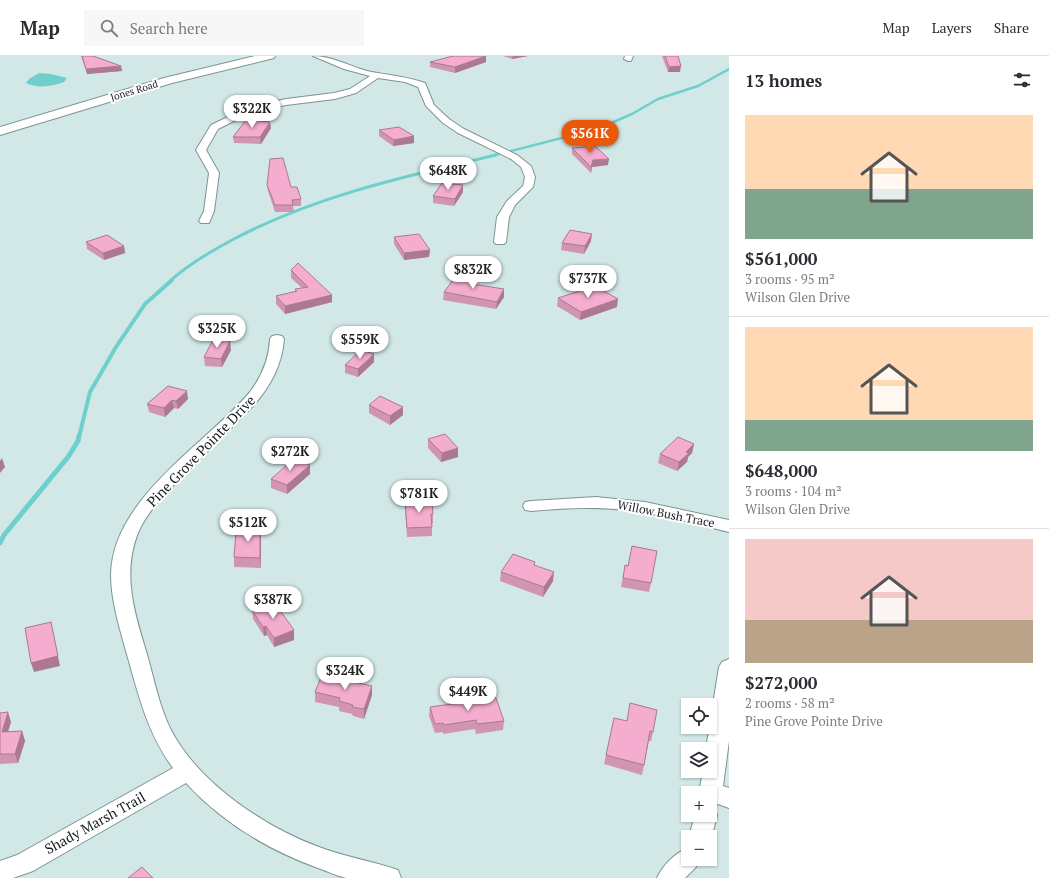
<!DOCTYPE html>
<meta charset="utf-8">
<style>
:root{--surface:#fff;--page:#f7f7f7;--text:#2b2b33;--muted:#7c7c81;--line:#e1e1e2;--accent:#ea580c}
body{margin:0;font-family:"PT Serif",serif;background:var(--page);color:var(--text);height:100vh;display:flex;flex-direction:column;font-size:15px;white-space:nowrap}
*{box-sizing:border-box;margin:0}
p{font-size:13px;color:var(--muted)}
.icon{flex:none;width:22px;height:22px;fill:none;stroke:currentColor;stroke-width:2;stroke-linecap:round;stroke-linejoin:round}
.map{position:relative;flex:1;overflow:hidden}
.panel{display:flex;flex-direction:column;background:var(--surface);width:320px}
.panel>*{flex:none}
.tools{position:absolute;left:681px;top:642px;display:grid;gap:8px}
.tools a{display:grid;place-items:center;width:36px;height:36px;border-radius:0px;background:var(--surface);box-shadow:0 1px 3px #0004;font-size:20px}
.price{position:absolute;translate:-50% -34px;padding:0 9px;border-radius:14px;background:#fff;color:#222;font-size:13px;line-height:26px;filter:drop-shadow(0 1px 2px #0008)}
.price::after{content:'';position:absolute;left:50%;top:24px;width:12px;height:9px;margin-left:-6px;background:inherit;clip-path:polygon(0 0,100% 0,50% 100%)}
.price.active{background:var(--accent);color:#fff}
ul{padding:0;list-style:none}
li{display:grid;align-content:center;gap:8px;height:212px;padding:0 16px}
li+li{border-top:1px solid var(--line)}
li span{display:grid;place-items:center;height:124px;border-radius:0px;color:#555}
li>.icon{margin-inline-start:auto}
span .icon{width:72px;height:72px;fill:#fffc;stroke-width:1}
li b{font-size:17px}
h2{display:flex;justify-content:space-between;align-items:center;height:48px;padding:0 16px;font-size:17px}
header{display:flex;align-items:center;gap:24px;box-sizing:border-box;height:56px;padding:0 20px;background:var(--surface);border-bottom:1px solid var(--line)}
header strong{font-size:19px}
nav{display:flex;gap:22px;margin-inline-start:auto;font-size:14px}
.search{width:280px;height:36px;background:var(--page);display:flex;align-items:center;gap:10px;box-sizing:border-box;padding:0 14px;border-radius:0px;color:var(--muted);font-size:15px}
main{display:flex;flex:1;min-height:0}
.map>svg:first-child{display:block}
.water{fill:#6ecfcd}
.lines{fill:none;stroke-linecap:round;stroke-linejoin:round}
.stream-far3{stroke:#6ecfcd;stroke-width:2.5}
.stream-far2{stroke:#6ecfcd;stroke-width:3}
.stream-far1{stroke:#6ecfcd;stroke-width:4}
.stream{stroke:#6ecfcd;stroke-width:5}
.minor-casing{stroke:#7e9393;stroke-width:2}
.tertiary-casing{stroke:#7e9393;stroke-width:2}
.minor{fill:#fff;fill-rule:evenodd}
.tertiary{fill:#fff;fill-rule:evenodd}
.wall{fill:#d295b1}
.shaded-wall{fill:#ab7990}
.building{fill:#f4adce;stroke:#ab7990}
.labels{text-anchor:middle;stroke-width:4;stroke-linejoin:round;paint-order:stroke}
.far-street-label{font-size:10px;fill:#161e1e;stroke:#fff}
.street-label{font-size:12px;fill:#161e1e;stroke:#fff}
.near-street-label{font-size:14px;fill:#161e1e;stroke:#fff}
</style>
<header>
<strong>Map</strong>
<div class="search"><svg class="icon" aria-label="search" viewBox="0 0 24 24"><circle cx="10" cy="10" r="6"/><path d="M15 15l6 6"/></svg>Search here</div>
<nav><a>Map</a><a>Layers</a><a>Share</a></nav>
</header>
<main>
<div class="map">
<svg width="729" height="822" viewBox="0 0 729 822">
<rect width="100%" height="100%" fill="#d1e8e7"/>
<path class="water" d="M39,17L51,18L67,22L64,26C53,30 38,33 26,27L29,23Z"/>
<g class="lines">
<polyline class="stream-far3" points="491,100 597,73 632,58 658,43 698,30 729,13"/>
<path class="stream-far2" d="M170,225C189,208 211,195 234,183C315,140 406,120 496,99"/>
<polyline class="stream-far1" points="79,381 90,336 116,291 145,248 172,224"/>
<polyline class="stream" points="0,487 4,479 68,401 78,385 79,380"/>
<g class="minor-casing">
<g id="minor">
<path d="M313,0C332,0 349,10 367,15C386,19 406,20 425,27L434,49L449,63L464,73L517,99L531,110L535,121L533,131L515,149L509,161L506,186L504,188H496L494,186L497,161L507,145L523,130L525,121L521,111L511,103L458,77L443,67L426,50L418,31L405,26L378,22L356,37L335,43L286,49L261,54L238,63L218,73L206,94L219,117L214,155L209,167H201L199,165L204,155L209,117L196,94L211,69L232,59L258,49L286,43L334,37L350,33L370,20L344,13Z"/>
<polygon points="625,0 633,0 631,5 628,5 624,3"/>
<path d="M277,279L282,280L284,283C282,309 271,329 254,349C233,370 212,391 192,411C172,431 149,451 138,477C122,517 134,556 146,595C154,622 159,651 172,676C200,728 265,771 319,791C345,801 372,805 398,814L401,822C384,822 362,822 346,822C337,820 327,815 318,812C268,794 222,766 186,727L33,815L13,822H0V805L17,799L173,712C147,677 138,637 126,595C119,570 111,544 111,518C113,442 205,389 250,336C262,320 269,303 270,283L272,280Z"/>
<path d="M596,441L645,446L729,464V476C697,468 665,459 633,455C599,450 565,452 531,455L525,454L523,450L525,446L531,445Z"/>
<polygon points="729,603 729,685 723,730 729,732 729,752 718,748 711,751 714,752 717,759 710,787 710,781 689,781 695,759 710,759 710,737 699,737 703,715 710,715 710,693 706,693 719,611 722,606"/>
<path d="M688,792V803H700L696,811L685,822H657C663,809 675,797 688,792Z"/>
</g>
</g>
<g class="tertiary-casing">
<polygon id="tertiary" points="255,0 275,0 274,2 172,27 0,79 0,71 164,22"/>
</g>
<use href="#minor" class="minor"/>
<use href="#tertiary" class="tertiary"/>
</g>
<g class="wall">
<polygon points="81,0 93,0 121,10 122,15 87,18"/>
<polygon points="503,0 528,0 512,3"/>
<polygon points="662,0 678,0 680,16 668,16"/>
<polygon points="430,6 486,6 455,17 430,11"/>
<polygon points="271,72 261,88 234,87 233,81"/>
<polygon points="379,74 414,87 393,90 379,80"/>
<polygon points="572,92 608,109 592,111 591,117 572,98"/>
<polygon points="267,129 291,131 301,143 301,150 293,150 294,156 275,156 268,135"/>
<polygon points="463,129 463,136 454,150 433,147 433,140"/>
<polygon points="394,181 430,194 429,201 404,204 394,188"/>
<polygon points="591,185 584,198 561,194 562,187"/>
<polygon points="86,186 124,190 125,197 104,204 87,193"/>
<polygon points="291,214 332,239 332,246 285,258 276,248 276,240 295,236 295,233 302,232 291,222"/>
<polygon points="475,228 504,241 496,253 443,244 444,236"/>
<polygon points="558,242 617,251 580,264 557,250"/>
<polygon points="231,294 222,311 205,310 204,301"/>
<polygon points="374,306 358,321 345,317 345,309"/>
<polygon points="168,330 188,343 178,353 174,352 165,361 149,356 147,348"/>
<polygon points="369,349 403,351 403,359 390,369 369,357"/>
<polygon points="428,383 458,401 441,406 428,392"/>
<polygon points="694,388 692,397 688,401 687,406 677,415 658,407 660,398"/>
<polygon points="310,409 310,418 287,438 271,432 271,423"/>
<polygon points="405,445 433,458 433,467 432,467 432,480 407,481 405,454"/>
<polygon points="261,481 261,512 234,511 234,501"/>
<polygon points="535,506 535,509 553,525 543,541 500,525 501,516"/>
<polygon points="625,509 651,527 649,536 621,531"/>
<polygon points="252,554 294,584 274,591 267,579 264,580 253,563"/>
<polygon points="372,630 372,639 364,663 353,660 352,658 339,655 339,651 315,646 315,636"/>
<polygon points="430,651 504,665 503,674 476,678 475,673 443,678 443,676 435,677 429,660"/>
<polygon points="0,657 11,666 8,675 22,675 25,685 18,707 0,708"/>
<polygon points="614,662 653,676 651,685 649,685 642,719 604,708"/>
</g>
<g class="shaded-wall">
<polygon points="486,0 486,6 455,17 455,11"/>
<polygon points="513,0 528,0 512,3"/>
<polygon points="121,10 122,15 87,18 86,13"/>
<polygon points="681,10 680,16 668,16 669,11"/>
<polygon points="270,66 271,72 261,88 260,81"/>
<polygon points="414,80 414,87 393,90 394,84"/>
<polygon points="609,103 608,109 592,111 591,117 591,111 593,104"/>
<polygon points="463,129 463,136 454,150 455,143"/>
<polygon points="592,178 591,185 584,198 585,190"/>
<polygon points="124,190 125,197 104,204 103,197"/>
<polygon points="430,194 429,201 404,204 404,197"/>
<polygon points="504,233 504,241 496,253 497,246"/>
<polygon points="332,239 332,246 285,258 285,250"/>
<polygon points="618,243 617,251 580,264 581,256"/>
<polygon points="230,285 231,294 222,311 221,303"/>
<polygon points="374,298 374,306 358,321 358,313"/>
<polygon points="187,335 188,343 178,353 176,345"/>
<polygon points="172,344 174,352 165,361 164,352"/>
<polygon points="403,351 403,359 390,369 390,360"/>
<polygon points="694,388 692,397 688,401 687,406 677,415 679,406 686,396"/>
<polygon points="458,392 458,401 441,406 442,397"/>
<polygon points="2,402 5,411 0,417 0,405"/>
<polygon points="310,409 310,418 287,438 287,429"/>
<polygon points="260,472 261,481 261,512 260,502"/>
<polygon points="554,516 553,525 543,541 544,531"/>
<polygon points="51,566 60,610 34,616 31,607"/>
<polygon points="266,570 267,579 264,580 263,571"/>
<polygon points="294,574 294,584 274,591 274,582"/>
<polygon points="372,630 372,639 364,663 364,653"/>
<polygon points="8,656 11,666 5,685 2,676"/>
<polygon points="22,675 25,685 18,707 15,698"/>
</g>
<g class="building">
<polygon points="82,0 93,0 121,10 86,13"/>
<polygon points="453,0 486,0 455,11 430,6"/>
<polygon points="665,0 678,0 681,10 669,11"/>
<polygon points="246,64 270,66 260,81 233,81"/>
<polygon points="399,71 414,80 394,84 379,74"/>
<polygon points="595,90 609,103 593,104 591,111 572,92"/>
<polygon points="283,102 291,131 297,131 301,143 292,144 293,149 275,149 267,129 270,103"/>
<polygon points="442,127 463,129 455,143 433,140"/>
<polygon points="570,174 592,178 585,190 562,187"/>
<polygon points="419,178 430,194 404,197 394,181"/>
<polygon points="107,179 124,190 103,197 86,186"/>
<polygon points="298,207 332,239 285,250 276,240 297,235 295,233 308,231 291,214"/>
<polygon points="456,220 476,223 472,228 504,233 497,246 444,236"/>
<polygon points="595,230 618,243 581,256 558,242"/>
<polygon points="213,284 230,285 221,303 204,301"/>
<polygon points="361,294 374,298 358,313 345,309"/>
<polygon points="168,330 187,335 176,345 172,344 164,352 147,348"/>
<polygon points="380,340 403,351 390,360 369,349"/>
<polygon points="445,378 458,392 442,397 428,383"/>
<polygon points="678,381 694,388 686,396 689,397 679,406 660,398"/>
<polygon points="294,403 310,409 287,429 271,423"/>
<polygon points="432,444 433,458 431,458 432,471 407,472 405,445"/>
<polygon points="260,472 260,502 234,501 236,476 238,476 239,473"/>
<polygon points="632,490 657,495 651,527 623,522 625,509 628,510"/>
<polygon points="513,498 535,506 534,509 554,516 544,531 501,516"/>
<polygon points="274,546 294,574 274,582 266,570 263,571 252,554"/>
<polygon points="51,566 58,600 31,607 25,572"/>
<polygon points="322,619 372,630 364,653 352,651 353,649 339,645 340,642 315,636"/>
<polygon points="496,642 504,665 477,668 476,664 444,669 443,667 435,668 430,651"/>
<polygon points="630,647 657,654 653,676 650,675 644,709 606,699 614,662 627,665"/>
<polygon points="8,656 2,676 22,675 15,698 0,698 0,657"/>
<polygon points="142,811 153,822 128,822"/>
</g>
<g class="labels">
<g class="far-street-label">
<text transform="translate(134 34) rotate(-17)" y="4">Jones Road</text>
</g>
<g class="street-label">
<text transform="translate(666 458) rotate(11)" y="4">Willow Bush Trace</text>
</g>
<g class="near-street-label">
<text transform="translate(201 395) rotate(-46)" y="5">Pine Grove Pointe Drive</text>
<text transform="translate(95 767) rotate(-29)" y="5">Shady Marsh Trail</text>
</g>
</g>
</svg>
<div class="tools">
<a><svg class="icon" aria-label="locate" viewBox="0 0 24 24"><circle cx="12" cy="12" r="6"/><path d="M12 2v4M12 18v4M2 12h4M18 12h4"/></svg></a>
<a><svg class="icon" aria-label="layers" viewBox="0 0 24 24"><path d="M12 4l9 5-9 5-9-5zM3 14l9 5 9-5"/></svg></a>
<a>+</a>
<a>−</a>
</div>
<b class="price" style="left:252px;top:73px">$322K</b>
<b class="price active" style="left:590px;top:98px">$561K</b>
<b class="price" style="left:448px;top:135px">$648K</b>
<b class="price" style="left:473px;top:234px">$832K</b>
<b class="price" style="left:588px;top:243px">$737K</b>
<b class="price" style="left:217px;top:293px">$325K</b>
<b class="price" style="left:360px;top:304px">$559K</b>
<b class="price" style="left:290px;top:416px">$272K</b>
<b class="price" style="left:419px;top:458px">$781K</b>
<b class="price" style="left:248px;top:487px">$512K</b>
<b class="price" style="left:273px;top:564px">$387K</b>
<b class="price" style="left:345px;top:635px">$324K</b>
<b class="price" style="left:468px;top:656px">$449K</b>
</div>
<section class="panel">
<h2>13 homes<svg class="icon" aria-label="filters" viewBox="0 0 24 24"><path d="M4 7h16M4 17h16"/><circle cx="9" cy="7" r="2"/><circle cx="15" cy="17" r="2"/></svg></h2>
<ul>
<li><span style="background:linear-gradient(#ffd9b3 60%,#7fa58c 0)"><svg class="icon" aria-label="home" viewBox="0 0 24 24"><path d="M3 11l9-7 9 7M6 9v11h12V9"/></svg></span><div><b>$561,000</b><p>3 rooms · 95 m²</p><p>Wilson Glen Drive</p></div></li>
<li><span style="background:linear-gradient(#ffd9b3 75%,#7fa58c 0)"><svg class="icon" aria-label="home" viewBox="0 0 24 24"><path d="M3 11l9-7 9 7M6 9v11h12V9"/></svg></span><div><b>$648,000</b><p>3 rooms · 104 m²</p><p>Wilson Glen Drive</p></div></li>
<li><span style="background:linear-gradient(#f6c9c9 65%,#b9a48a 0)"><svg class="icon" aria-label="home" viewBox="0 0 24 24"><path d="M3 11l9-7 9 7M6 9v11h12V9"/></svg></span><div><b>$272,000</b><p>2 rooms · 58 m²</p><p>Pine Grove Pointe Drive</p></div></li>
</ul>
</section>
</main>
